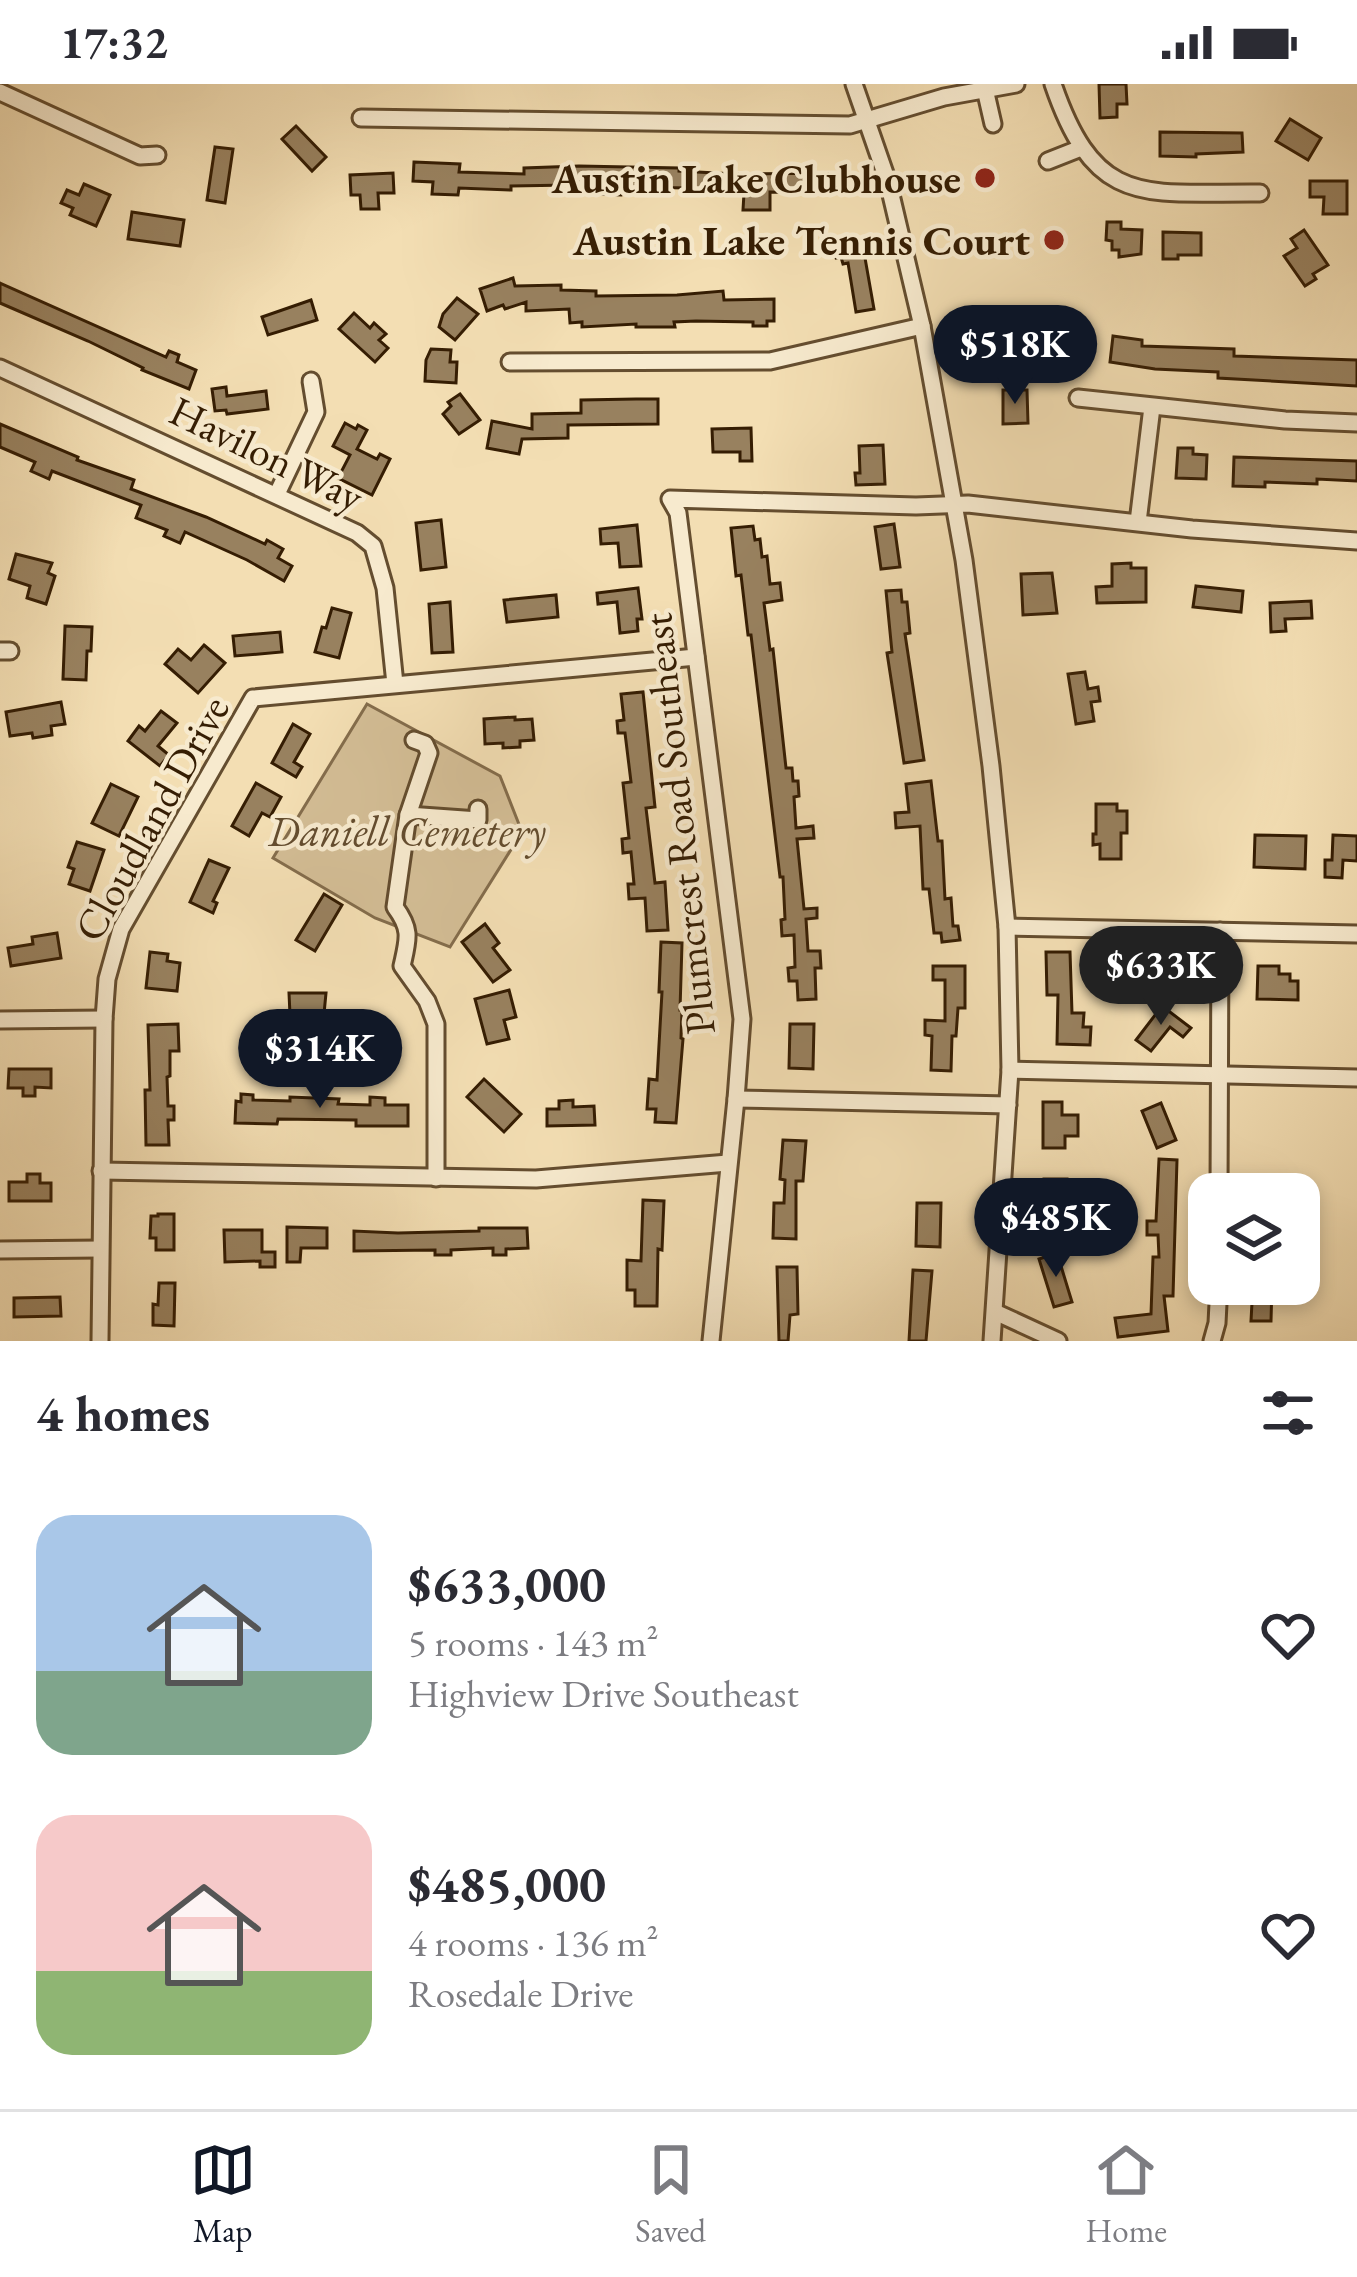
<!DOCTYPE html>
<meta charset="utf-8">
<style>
:root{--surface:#fff;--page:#f2f2f3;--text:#2b2b33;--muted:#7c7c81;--line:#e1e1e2;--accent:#111827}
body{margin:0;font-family:"EB Garamond",serif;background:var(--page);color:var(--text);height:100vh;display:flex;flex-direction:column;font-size:45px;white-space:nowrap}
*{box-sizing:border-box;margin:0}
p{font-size:39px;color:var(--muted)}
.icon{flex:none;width:66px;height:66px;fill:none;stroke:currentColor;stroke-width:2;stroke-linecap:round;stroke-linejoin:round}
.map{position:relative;height:1257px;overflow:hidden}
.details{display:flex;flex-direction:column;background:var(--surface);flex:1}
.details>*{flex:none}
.tools{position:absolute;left:1188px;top:1089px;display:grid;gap:24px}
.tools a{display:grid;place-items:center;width:132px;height:132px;border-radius:24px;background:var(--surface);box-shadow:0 6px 18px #0003;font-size:60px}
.price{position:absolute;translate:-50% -102px;padding:0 27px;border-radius:42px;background:var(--accent);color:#fff;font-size:39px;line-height:78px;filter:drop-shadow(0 3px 6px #0008)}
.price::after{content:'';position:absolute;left:50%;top:72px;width:36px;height:27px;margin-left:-18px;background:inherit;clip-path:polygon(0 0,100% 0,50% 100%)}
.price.current{background:#222;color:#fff}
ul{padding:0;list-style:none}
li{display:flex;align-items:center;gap:36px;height:300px;padding:0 36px}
li span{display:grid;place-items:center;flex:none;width:336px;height:240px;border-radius:36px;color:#555}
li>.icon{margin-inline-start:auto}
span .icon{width:144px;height:144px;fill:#fffc;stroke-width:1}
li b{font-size:51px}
h2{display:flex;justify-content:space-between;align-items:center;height:144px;padding:0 36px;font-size:51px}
.status{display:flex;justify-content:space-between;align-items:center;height:84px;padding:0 60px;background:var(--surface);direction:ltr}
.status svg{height:33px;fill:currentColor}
.menu{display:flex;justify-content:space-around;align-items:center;height:168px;border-top:3px solid var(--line);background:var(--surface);font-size:33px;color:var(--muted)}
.menu a{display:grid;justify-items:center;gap:6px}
.menu .current{color:var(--accent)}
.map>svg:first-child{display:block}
.green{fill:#d3bd95;stroke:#846d4c;stroke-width:3}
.building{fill:#98815f;stroke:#351d03;stroke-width:3}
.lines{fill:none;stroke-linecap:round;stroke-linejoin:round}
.minor-casing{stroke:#644d2f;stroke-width:21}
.minor{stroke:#f7eace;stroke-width:15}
.poi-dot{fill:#8f2418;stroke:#f7eace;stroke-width:4.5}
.labels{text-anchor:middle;stroke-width:9;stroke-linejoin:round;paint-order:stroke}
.poi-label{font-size:42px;font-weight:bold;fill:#351d03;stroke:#f7eace;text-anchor:end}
.street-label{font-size:42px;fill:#351d03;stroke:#f7eace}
.park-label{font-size:42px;font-style:italic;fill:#644d2f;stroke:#f7eace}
</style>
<div class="status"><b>17:32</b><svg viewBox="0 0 49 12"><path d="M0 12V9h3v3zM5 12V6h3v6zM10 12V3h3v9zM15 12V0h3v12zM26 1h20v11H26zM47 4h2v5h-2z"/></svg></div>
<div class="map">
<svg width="1357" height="1257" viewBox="0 0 1357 1257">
<rect width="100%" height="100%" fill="#f3deb3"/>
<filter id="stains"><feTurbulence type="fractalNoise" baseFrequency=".00167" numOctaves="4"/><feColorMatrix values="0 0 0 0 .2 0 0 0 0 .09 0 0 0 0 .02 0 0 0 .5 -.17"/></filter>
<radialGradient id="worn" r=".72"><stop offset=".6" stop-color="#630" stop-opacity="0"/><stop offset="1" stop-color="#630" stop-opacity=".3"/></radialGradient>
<polygon class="green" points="367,620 500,692 522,748 450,863 375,834 273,774"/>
<g class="building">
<polygon points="1099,0 1126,0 1127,20 1117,20 1117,33 1100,34"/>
<polygon points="1290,35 1321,54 1308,76 1276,57"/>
<polygon points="296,42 326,73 312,87 282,55"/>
<polygon points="1160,48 1242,49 1243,68 1196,70 1196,73 1160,72"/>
<polygon points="215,63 233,65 225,119 207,116"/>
<polygon points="414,78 460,80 459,88 524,90 524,84 579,82 679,84 679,87 735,90 851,89 850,110 770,108 770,126 743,126 744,109 688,108 689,104 622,103 621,111 592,110 592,102 570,101 511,102 511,106 459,104 458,111 432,110 433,98 413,97"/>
<polygon points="393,89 394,109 378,109 379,125 361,125 360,111 351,111 350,91"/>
<polygon points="1310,97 1347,97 1347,130 1323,130 1324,113 1310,113"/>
<polygon points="84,100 110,111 96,142 70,131 73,124 61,119 67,106 79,111"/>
<polygon points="132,128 184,136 180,162 128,155"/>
<polygon points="1107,138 1121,138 1121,145 1142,146 1141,170 1119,173 1119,166 1112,166 1112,157 1106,156"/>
<polygon points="1304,146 1328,181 1313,190 1316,195 1305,202 1284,172 1297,164 1291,155"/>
<polygon points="1163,148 1201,149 1201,171 1178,171 1178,175 1163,175"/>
<polygon points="869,153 874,172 865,174 874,225 856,228 848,179 843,180 841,173 836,174 832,163"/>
<polygon points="513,194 515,202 561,201 561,206 596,207 596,212 677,211 723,207 724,216 774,215 774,237 767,237 767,242 753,242 753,238 696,237 674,238 675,243 636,243 636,240 582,243 582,238 570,239 569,225 526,227 526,218 505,225 503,221 487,227 480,205"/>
<polygon points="0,199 166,273 169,267 179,271 177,278 196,286 189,305 142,286 143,284 88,257 0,219"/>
<polygon points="457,214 478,230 455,256 439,243 443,230"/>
<polygon points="311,216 317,236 268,251 262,233"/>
<polygon points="354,229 370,244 374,239 386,250 379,256 388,264 375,278 339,245"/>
<polygon points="1001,247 1025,256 1013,287 990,278 995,268 988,265 992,256 997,258"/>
<polygon points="1113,252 1142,256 1142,262 1234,265 1234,272 1357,276 1357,302 1218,294 1218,288 1155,285 1110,278"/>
<polygon points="431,265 451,266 450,278 457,278 456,299 425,297 426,276"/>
<polygon points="226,303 227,312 266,307 268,325 227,330 226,326 215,327 212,305"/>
<polygon points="1003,306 1027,306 1028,339 1003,340"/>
<polygon points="460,310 480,336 459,350 443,330 451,322 448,318"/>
<polygon points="636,315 658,315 658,340 568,341 568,354 522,355 519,370 487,364 492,337 532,345 532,330 581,329 581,316"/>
<polygon points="345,339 356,345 358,341 367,346 357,365 377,375 380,370 390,375 372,411 338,394 350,371 333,362"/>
<polygon points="0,340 78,373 77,376 134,396 131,405 206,433 265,460 267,456 283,465 278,474 292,482 284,497 247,476 185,448 180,459 164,452 167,446 136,434 141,421 52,387 49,395 31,387 35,378 0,363"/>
<polygon points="751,344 752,377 740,377 740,368 713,368 712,345"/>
<polygon points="883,361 885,400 856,401 855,389 860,389 859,362"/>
<polygon points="1178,364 1193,364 1193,370 1207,371 1206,395 1176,394"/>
<polygon points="1234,373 1357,377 1357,397 1317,395 1317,400 1265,398 1265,403 1233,402"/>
<polygon points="441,436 446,483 421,486 416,439"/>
<polygon points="894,440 900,483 881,485 875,443"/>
<polygon points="637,441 641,482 620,483 618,459 601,460 600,445"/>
<polygon points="753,442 755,456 760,455 762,473 767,472 770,500 780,499 782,516 764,519 770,566 773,565 786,684 792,684 793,697 798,697 799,712 794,713 796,744 813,742 814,754 797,755 804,825 817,824 817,834 806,835 808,867 820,867 821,884 815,884 816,915 798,916 797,897 789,897 788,884 795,883 794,851 782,852 781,836 785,835 783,793 780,793 751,551 748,551 741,491 736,492 731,444"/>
<polygon points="16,470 52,479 48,489 55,492 46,520 27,514 30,502 9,495"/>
<polygon points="1131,479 1131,484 1146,484 1146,518 1097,519 1096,503 1112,502 1112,480"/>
<polygon points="1052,489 1057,529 1023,531 1021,490"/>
<polygon points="1196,502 1243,507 1241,528 1193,523"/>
<polygon points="638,504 642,535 637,535 638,547 620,549 617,518 598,520 597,509"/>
<polygon points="901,506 902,518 907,518 910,549 905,550 924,676 904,679 887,569 892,568 886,507"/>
<polygon points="556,511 558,533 507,538 504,516"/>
<polygon points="1311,517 1312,534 1285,535 1286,547 1271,548 1270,519"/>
<polygon points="450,518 453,568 432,569 429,520"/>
<polygon points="332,524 351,529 339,574 315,568 322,543 326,544"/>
<polygon points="65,542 92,543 91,567 87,567 86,596 63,595"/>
<polygon points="280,548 282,568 235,572 233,552"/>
<polygon points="204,561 225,579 198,609 165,580 178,565 191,576"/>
<polygon points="1085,588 1088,605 1098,603 1100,617 1091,618 1094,637 1076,640 1068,590"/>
<polygon points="643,608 655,723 646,724 655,799 665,798 668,846 647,847 645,814 629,815 628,800 634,800 631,768 623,769 622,755 629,754 623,699 631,698 625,649 618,649 617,637 624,636 621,610"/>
<polygon points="61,618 65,640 51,642 52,651 33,654 32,649 10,652 6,628"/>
<polygon points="161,627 177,639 158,662 169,671 160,682 128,657 139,642 145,647"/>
<polygon points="515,633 515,636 532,635 534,656 520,657 520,663 503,664 503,659 485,660 484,635"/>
<polygon points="293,640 310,650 294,678 302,683 296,693 272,679"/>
<polygon points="931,697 938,757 942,757 945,815 951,814 953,842 958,842 960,856 942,858 941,849 934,849 929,805 923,805 920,742 896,744 895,729 909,728 906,700"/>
<polygon points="256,699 281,713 270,733 262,729 249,752 232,742"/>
<polygon points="111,700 138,713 119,752 92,739"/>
<polygon points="1096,720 1117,720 1117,727 1127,727 1127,749 1121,749 1121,775 1100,775 1100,760 1093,761 1093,750 1096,750"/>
<polygon points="1255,751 1306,752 1305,785 1254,783"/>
<polygon points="1333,751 1357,752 1357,777 1343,776 1342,794 1325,793 1325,776 1332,776"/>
<polygon points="77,758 104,766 90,807 69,800 74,785 68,783"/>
<polygon points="209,776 229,784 213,817 217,819 213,829 190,818"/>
<polygon points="324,810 342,821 315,867 296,856"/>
<polygon points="485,840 499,859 493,864 510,886 493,898 462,858"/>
<polygon points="57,849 61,874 11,882 8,864 33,860 32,853"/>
<polygon points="661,858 682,859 680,926 682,926 681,954 683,955 676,1039 655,1038 656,1025 647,1025 649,995 657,996 662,908 659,908"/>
<polygon points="150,868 168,870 167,877 180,879 177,907 146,904"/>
<polygon points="1046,868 1070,868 1072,929 1084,929 1083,943 1091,943 1090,961 1057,960 1058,911 1047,911"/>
<polygon points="1159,872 1181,872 1180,914 1152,913 1152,899 1159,899"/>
<polygon points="933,882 965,882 965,924 958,924 956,952 952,952 951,987 931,986 932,952 925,951 925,936 945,937 945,896 933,896"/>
<polygon points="1258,882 1279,882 1279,890 1290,890 1290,897 1298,897 1298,916 1257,915"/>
<polygon points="509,906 516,933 504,936 509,955 487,960 475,915"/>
<polygon points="289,909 326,909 322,951 300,951 300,931 290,931"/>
<polygon points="1162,922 1191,944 1183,953 1170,943 1151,967 1136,956"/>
<polygon points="178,940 179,967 170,967 170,992 167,993 168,1022 174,1022 174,1036 168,1036 169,1061 146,1061 145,1006 150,1006 148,941"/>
<polygon points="790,940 814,940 813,985 789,984"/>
<polygon points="9,985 51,985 51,1004 35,1003 35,1012 23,1012 23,1004 8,1004"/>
<polygon points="484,995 521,1030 504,1048 467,1013"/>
<polygon points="241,1010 253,1011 253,1016 290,1017 290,1013 339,1015 338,1020 370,1021 370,1013 385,1014 385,1021 408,1021 408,1042 356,1042 356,1036 278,1035 277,1040 235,1039 236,1017 241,1018"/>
<polygon points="573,1016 573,1023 594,1022 595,1041 547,1042 547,1025 559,1025 559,1017"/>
<polygon points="1043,1018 1062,1018 1062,1031 1078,1031 1078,1052 1065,1052 1065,1064 1043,1064"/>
<polygon points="1161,1019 1176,1056 1157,1064 1142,1027"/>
<polygon points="783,1056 806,1057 803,1097 796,1097 796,1155 773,1154 774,1119 784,1119 785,1096 780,1095"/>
<polygon points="1159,1075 1177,1076 1173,1212 1164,1212 1168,1247 1118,1253 1115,1234 1151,1230 1153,1173 1159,1173 1158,1151 1147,1151 1147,1137 1156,1137"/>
<polygon points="27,1090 40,1090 40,1099 51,1099 51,1117 9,1117 9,1098 27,1098"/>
<polygon points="1044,1095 1067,1095 1067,1150 1046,1150 1047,1108 1044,1108"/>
<polygon points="643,1116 664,1117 662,1166 658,1165 657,1222 635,1222 635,1206 627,1206 627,1176 641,1177"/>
<polygon points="917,1119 941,1119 940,1163 916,1162"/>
<polygon points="158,1130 174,1130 174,1166 156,1166 156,1154 150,1154 151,1132 158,1132"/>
<polygon points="287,1143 327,1144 327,1164 301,1164 300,1178 287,1178"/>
<polygon points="479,1144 527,1144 528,1164 506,1165 506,1171 493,1171 493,1164 451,1166 451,1171 435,1171 435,1166 354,1167 354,1147 398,1149 479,1147"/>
<polygon points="224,1146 262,1146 262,1168 275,1168 275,1183 260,1183 260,1177 225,1178"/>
<polygon points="1057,1169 1072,1218 1054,1223 1039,1175"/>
<polygon points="777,1183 797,1183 798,1230 790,1231 788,1257 779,1257"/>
<polygon points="913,1186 932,1187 926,1257 909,1257"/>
<polygon points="159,1199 175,1199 174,1242 153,1241 153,1220 158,1221"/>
<polygon points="1253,1200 1272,1200 1271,1237 1251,1237"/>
<polygon points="60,1213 61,1232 14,1233 14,1214"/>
</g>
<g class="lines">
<g class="minor-casing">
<g id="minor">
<polyline points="854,0 888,98 922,242 964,476 991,682 1007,843 1010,986 992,1257"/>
<path d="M1053,0C1096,126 1145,108 1260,109"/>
<polyline points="985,5 993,40"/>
<polyline points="0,8 140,72 157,71"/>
<polyline points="361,34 850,41 944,13 1016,0"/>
<polyline points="1048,77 1081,64"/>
<polyline points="510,278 770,277 922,242"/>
<polyline points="0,284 357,449 373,462 385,504 395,600"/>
<polyline points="1078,314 1285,336 1357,339"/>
<polyline points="277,410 316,328 311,297"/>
<polyline points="1138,438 1152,323"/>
<polyline points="0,567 10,567"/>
<path d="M414,656L425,660L429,669L408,731L395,823C412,846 408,855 402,882L427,917L436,940V1094"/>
<polyline points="408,731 478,736 478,725"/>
<polyline points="1007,843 1357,850"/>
<polyline points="0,936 104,935"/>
<polyline points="1010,986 1357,994"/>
<polyline points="736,1015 1008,1021"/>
<polyline points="101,1087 536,1095 728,1079"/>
<polyline points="1219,1110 1220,847"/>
<polyline points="0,1166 100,1165"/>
<polyline points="995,1228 1058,1257"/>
<polyline points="100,1257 104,935 107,895 121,845 253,614 696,573"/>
<polyline points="711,1257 736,1015 742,935 678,429 670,415 916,422 968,420 1192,445 1357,457"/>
<polyline points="1212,1257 1217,1239 1219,1200"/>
</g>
</g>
<use href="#minor" class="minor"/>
</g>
<g class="poi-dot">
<circle cx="985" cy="94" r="12"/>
<circle cx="1054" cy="156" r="12"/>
</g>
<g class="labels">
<g class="poi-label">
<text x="961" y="109">Austin Lake Clubhouse</text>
<text x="1030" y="171">Austin Lake Tennis Court</text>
</g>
<g class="street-label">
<text transform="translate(267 369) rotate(26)" y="15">Havilon Way</text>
<text transform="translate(151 734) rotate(-61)" y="15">Cloudland Drive</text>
<text transform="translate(678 740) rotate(-96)" y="15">Plumcrest Road Southeast</text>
</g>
<g class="park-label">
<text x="407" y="762">Daniell Cemetery</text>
</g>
</g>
<rect width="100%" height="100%" filter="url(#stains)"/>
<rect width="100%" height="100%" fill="url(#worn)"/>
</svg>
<div class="tools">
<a><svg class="icon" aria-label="layers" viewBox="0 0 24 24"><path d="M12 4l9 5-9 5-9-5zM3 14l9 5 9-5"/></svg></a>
</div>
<b class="price" style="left:1015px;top:323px">$518K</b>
<b class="price current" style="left:1161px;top:944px">$633K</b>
<b class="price" style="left:320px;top:1027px">$314K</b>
<b class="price" style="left:1056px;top:1196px">$485K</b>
</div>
<section class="details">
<h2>4 homes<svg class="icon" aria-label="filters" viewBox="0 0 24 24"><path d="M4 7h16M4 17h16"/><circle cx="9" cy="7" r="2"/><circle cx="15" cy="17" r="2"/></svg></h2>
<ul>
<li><span style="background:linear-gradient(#a9c7e8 65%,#7fa58c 0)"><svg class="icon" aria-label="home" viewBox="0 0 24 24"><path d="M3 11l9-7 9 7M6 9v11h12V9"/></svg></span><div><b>$633,000</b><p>5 rooms · 143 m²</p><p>Highview Drive Southeast</p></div><svg class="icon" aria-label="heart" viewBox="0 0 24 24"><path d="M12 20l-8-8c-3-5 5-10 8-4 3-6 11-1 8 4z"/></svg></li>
<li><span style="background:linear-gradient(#f6c9c9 65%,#8fb573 0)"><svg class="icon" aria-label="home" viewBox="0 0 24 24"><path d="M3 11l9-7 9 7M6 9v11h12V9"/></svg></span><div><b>$485,000</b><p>4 rooms · 136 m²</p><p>Rosedale Drive</p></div><svg class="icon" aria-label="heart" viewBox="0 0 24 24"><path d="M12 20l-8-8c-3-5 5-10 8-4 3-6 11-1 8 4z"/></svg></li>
</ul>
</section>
<nav class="menu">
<a class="current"><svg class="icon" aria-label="map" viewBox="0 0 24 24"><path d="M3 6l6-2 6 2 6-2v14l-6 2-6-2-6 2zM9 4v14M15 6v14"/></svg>Map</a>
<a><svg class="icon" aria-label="saved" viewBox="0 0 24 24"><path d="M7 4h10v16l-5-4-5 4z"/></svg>Saved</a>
<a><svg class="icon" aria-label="home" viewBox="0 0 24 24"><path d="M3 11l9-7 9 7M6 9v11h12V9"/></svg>Home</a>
</nav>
